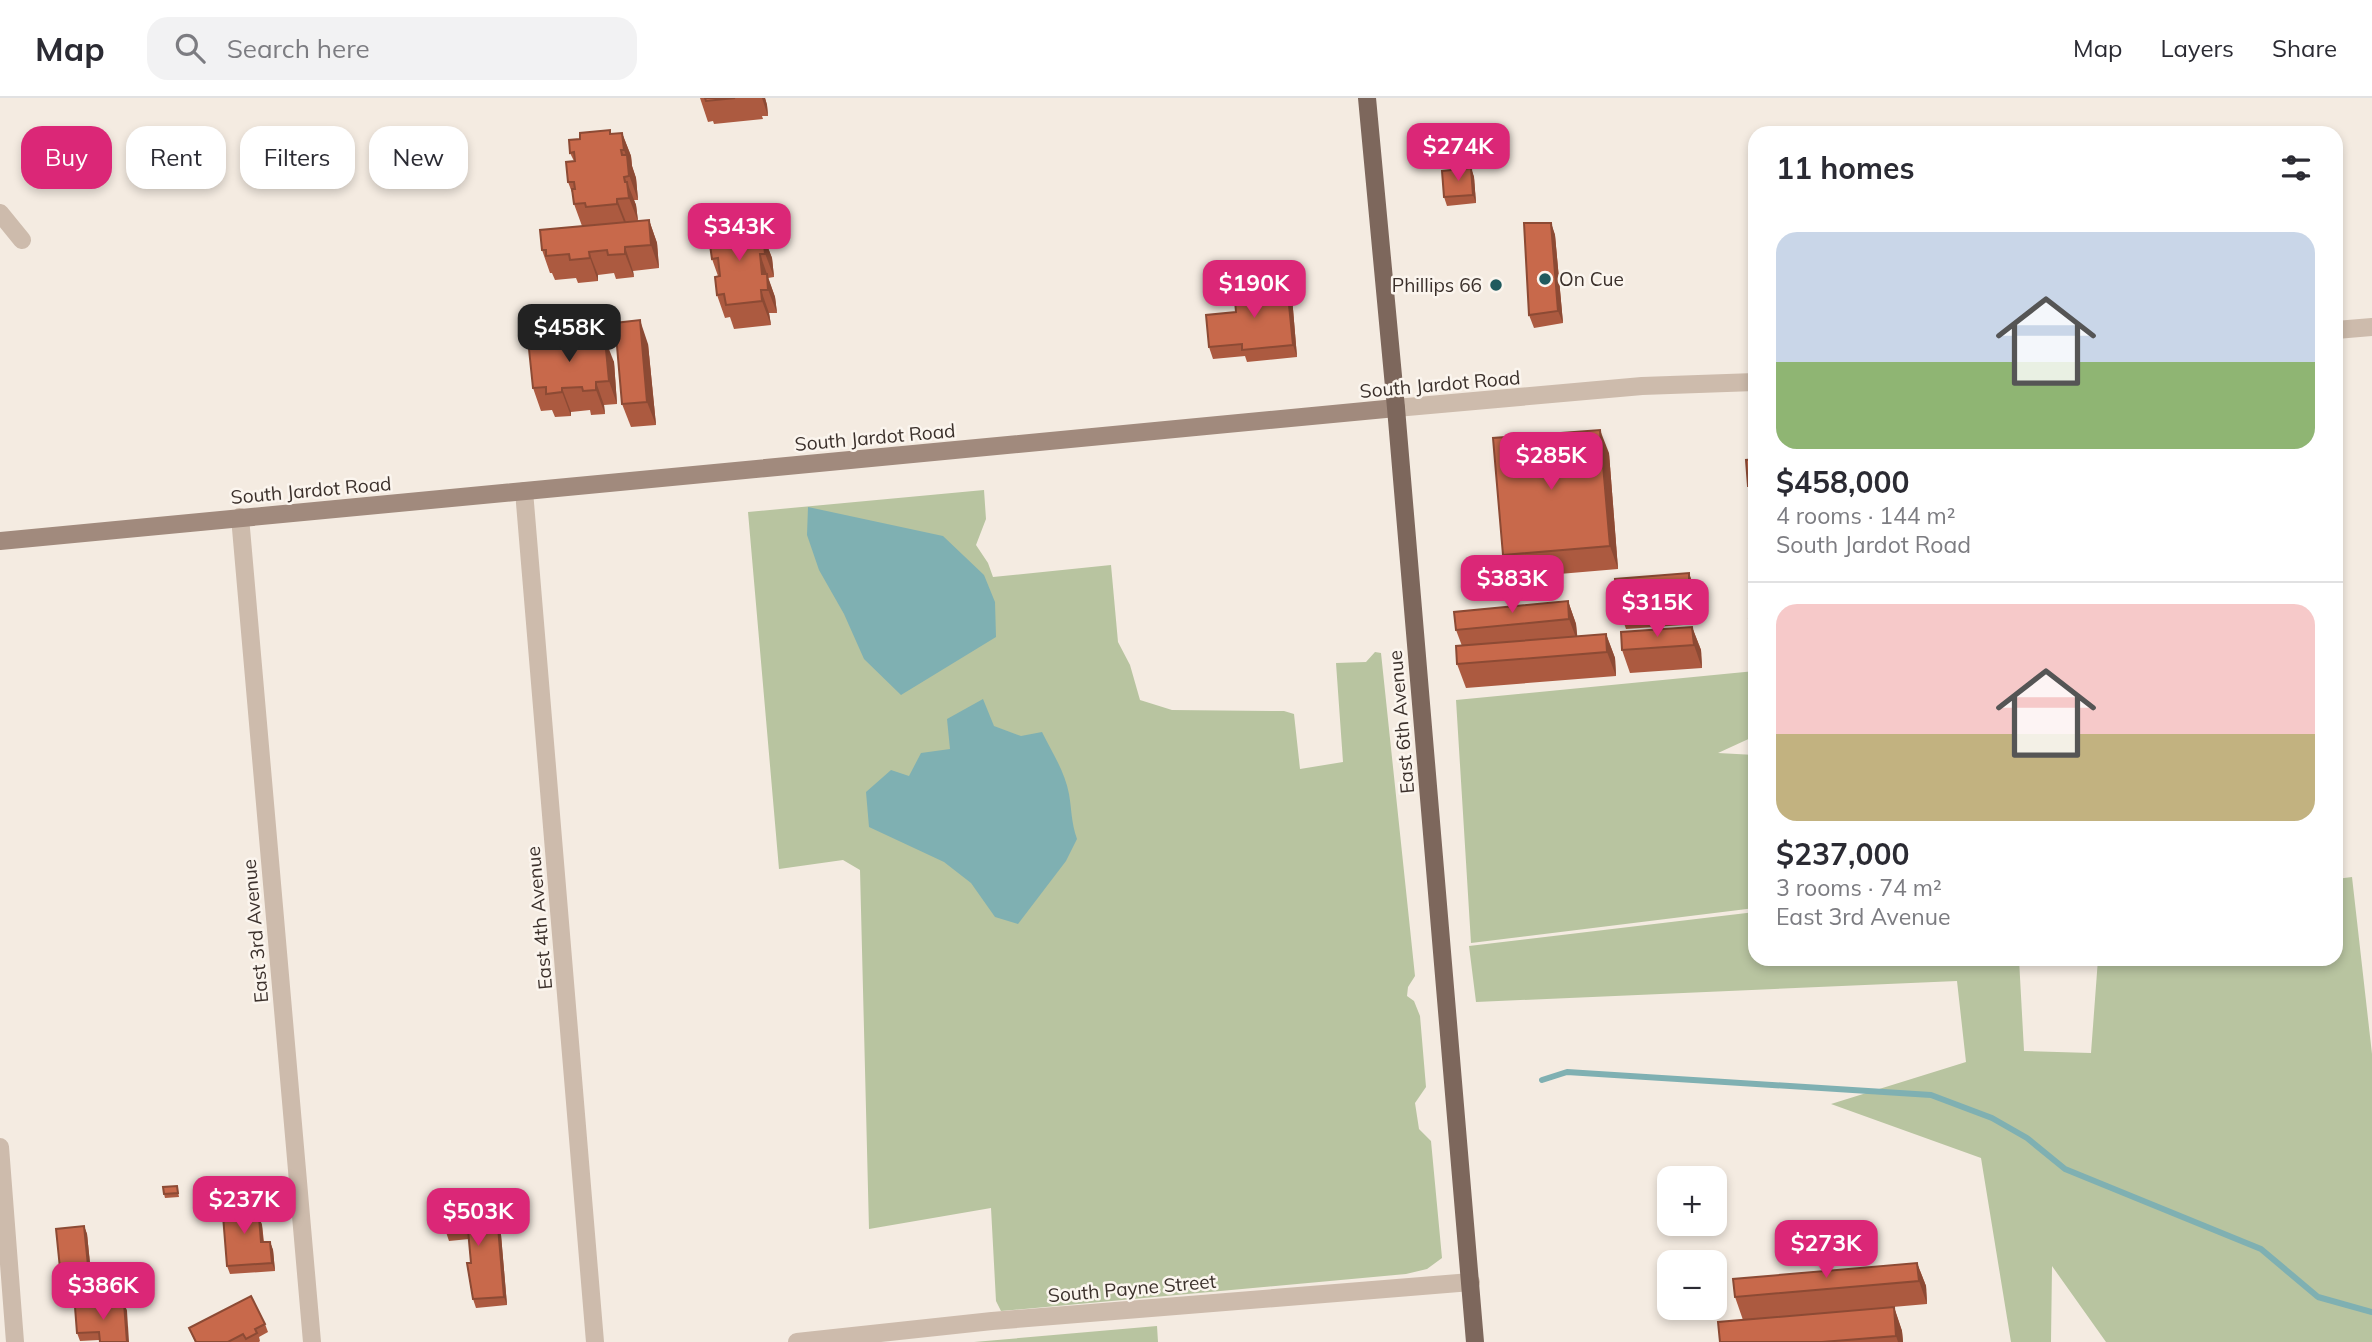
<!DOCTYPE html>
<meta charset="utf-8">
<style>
:root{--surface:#fff;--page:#f2f2f3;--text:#2b2b33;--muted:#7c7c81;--line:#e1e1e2;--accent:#db2777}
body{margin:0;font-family:Mulish,sans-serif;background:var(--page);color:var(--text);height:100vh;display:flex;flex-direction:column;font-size:26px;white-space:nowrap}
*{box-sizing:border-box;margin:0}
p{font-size:23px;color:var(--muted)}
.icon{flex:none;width:38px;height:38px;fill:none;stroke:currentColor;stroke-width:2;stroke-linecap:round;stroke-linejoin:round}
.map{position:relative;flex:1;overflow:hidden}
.panel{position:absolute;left:1748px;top:28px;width:595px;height:840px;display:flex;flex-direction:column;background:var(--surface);border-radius:21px;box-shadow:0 4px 10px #0003}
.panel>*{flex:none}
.banner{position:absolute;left:21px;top:28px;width:665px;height:63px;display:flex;gap:14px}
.fabs{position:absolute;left:1657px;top:1068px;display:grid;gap:14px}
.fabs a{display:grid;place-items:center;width:70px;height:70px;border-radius:14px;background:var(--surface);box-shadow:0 4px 10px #0003;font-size:35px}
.price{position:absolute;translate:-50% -60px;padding:0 16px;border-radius:14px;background:var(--accent);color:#fff;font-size:23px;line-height:46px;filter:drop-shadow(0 2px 4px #0008)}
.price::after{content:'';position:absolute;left:50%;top:42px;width:21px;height:16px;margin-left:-10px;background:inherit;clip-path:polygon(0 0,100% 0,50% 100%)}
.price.current{background:#222;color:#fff}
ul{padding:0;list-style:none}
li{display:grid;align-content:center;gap:14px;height:371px;padding:0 28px}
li+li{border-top:2px solid var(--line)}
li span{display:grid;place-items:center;height:217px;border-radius:21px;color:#555}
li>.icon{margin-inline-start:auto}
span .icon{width:126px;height:126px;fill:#fffc;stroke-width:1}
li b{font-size:30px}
h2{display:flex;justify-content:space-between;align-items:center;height:84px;padding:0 28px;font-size:30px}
.tag{padding:0 24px;border-radius:21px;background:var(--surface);box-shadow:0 4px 10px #0003;font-size:24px;line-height:63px}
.tag.current{background:var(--accent);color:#fff}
header{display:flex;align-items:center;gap:42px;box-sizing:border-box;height:98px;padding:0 35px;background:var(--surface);border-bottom:2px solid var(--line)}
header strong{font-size:33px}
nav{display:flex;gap:38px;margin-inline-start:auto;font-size:24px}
.search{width:490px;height:63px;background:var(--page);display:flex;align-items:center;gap:18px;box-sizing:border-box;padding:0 24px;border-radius:21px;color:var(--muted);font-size:26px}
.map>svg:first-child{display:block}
.green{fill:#b8c4a0}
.water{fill:#7fb0b2}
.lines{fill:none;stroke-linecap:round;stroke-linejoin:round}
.stream{stroke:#7fb0b2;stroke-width:6}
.minor{stroke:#cdbbac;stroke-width:18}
.tertiary{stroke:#cdbbac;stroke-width:18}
.secondary{stroke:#a18a7d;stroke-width:18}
.primary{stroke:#7d675c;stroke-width:18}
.wall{fill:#ac5a40}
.shaded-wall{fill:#8c4a34}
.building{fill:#c8694b;stroke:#8c4a34;stroke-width:2}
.poi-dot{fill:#1f5a5e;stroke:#fbf5ee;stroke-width:2.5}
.labels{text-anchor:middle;stroke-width:5;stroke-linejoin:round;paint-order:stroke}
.poi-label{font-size:19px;fill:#3b302b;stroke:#fbf5ee;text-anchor:start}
.street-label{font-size:19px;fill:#3b302b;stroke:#fbf5ee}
</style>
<header>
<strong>Map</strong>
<div class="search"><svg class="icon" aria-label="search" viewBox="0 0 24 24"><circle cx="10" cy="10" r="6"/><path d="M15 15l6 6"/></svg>Search here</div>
<nav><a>Map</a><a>Layers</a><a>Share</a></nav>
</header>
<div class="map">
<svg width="2372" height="1244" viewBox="0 0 2372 1244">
<rect width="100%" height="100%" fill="#f4ebe1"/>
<g class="green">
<polygon points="984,392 986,421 976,447 988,465 993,479 1111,467 1118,544 1130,567 1140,602 1172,612 1284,613 1294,616 1300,671 1343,664 1336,565 1366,564 1375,554 1381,555 1415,878 1408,889 1407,898 1414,903 1420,918 1426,989 1415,1005 1419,1031 1431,1043 1442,1160 1427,1171 1406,1176 1001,1213 996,1203 991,1110 869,1131 860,772 843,762 779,771 748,414"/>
<polygon points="1755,573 1755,638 1718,655 1755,657 1755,810 1471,845 1456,602"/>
<polygon points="2352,779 2372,956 2372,1244 2106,1244 2052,1168 2051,1244 2011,1244 1981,1060 1831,1006 1966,964 1957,883 1476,904 1469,848 1755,814 1755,861 2019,861 2024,953 2091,955 2098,861 2336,861 2336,781"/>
<polygon points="1157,1228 1158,1244 974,1244"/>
</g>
<g class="water">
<polygon points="808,409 943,438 984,477 995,504 996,539 901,597 864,561 844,516 819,472 807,437"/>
<path d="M983,601L994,628L1021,638L1042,634C1052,654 1065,674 1069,696C1072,714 1071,723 1077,741L1066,763L1018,826L995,819L971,785L944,764L869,729L866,694L891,672L909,678L921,655L950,651L947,621Z"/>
</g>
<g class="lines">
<polyline class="stream" points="1542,982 1567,974 1931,997 1992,1020 2027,1040 2065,1071 2261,1151 2318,1199 2372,1214"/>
<g class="minor">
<polyline points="0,115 22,142"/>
<polyline points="524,393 595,1244"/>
<polyline points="0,1049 15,1244"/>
<polyline points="797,1244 992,1223 1471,1184"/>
</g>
<g class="tertiary">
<polyline points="2336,232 2372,229"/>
<polyline points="1396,310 1642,288 1755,284"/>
<polyline points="240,419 312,1244"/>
</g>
<polyline class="secondary" points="0,443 1396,310"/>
<polyline class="primary" points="1367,0 1396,310 1475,1244"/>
</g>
<g class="wall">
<polygon points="700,0 765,0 767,7 768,18 762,18 763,21 714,26 713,23 708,24"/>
<polygon points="622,35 631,58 632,68 636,80 638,102 634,102 636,107 638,123 649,122 657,145 659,170 633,173 634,179 616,181 614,175 598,177 598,183 578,185 576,180 555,182 552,175 550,175 542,152 582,128 574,106 573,97 568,84 574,63 570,55 611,36"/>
<polygon points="1471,70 1474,79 1476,105 1447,108 1444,99"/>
<polygon points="728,116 742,119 739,123 733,123 729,120"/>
<polygon points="756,124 761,137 763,137 772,160 774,179 768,180 775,199 777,215 769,215 771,227 734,231 730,219 725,220 717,197 718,178 712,161 717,140"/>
<polygon points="1551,125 1555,137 1563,225 1534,230 1529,217"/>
<polygon points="1292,199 1297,259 1247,264 1245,258 1213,261 1209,249 1236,214"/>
<polygon points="598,242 614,264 617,306 604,307 605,316 591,317 590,312 571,314 571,318 555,319 552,312 541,313 533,290 541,250 559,246"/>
<polygon points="648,246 656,327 631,329 622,306"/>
<polygon points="1609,355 1618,471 1511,480 1503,457"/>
<polygon points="1755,361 1755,408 1748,388"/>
<polygon points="1689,475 1697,499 1698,526 1626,531 1618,508"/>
<polygon points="1568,503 1576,526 1577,539 1606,536 1615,560 1616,578 1466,590 1457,566 1462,548 1456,532"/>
<polygon points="1755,520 1755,552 1750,538"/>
<polygon points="1692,529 1701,552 1702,570 1630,575 1622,552"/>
<polygon points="177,1088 179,1099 165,1100 164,1096"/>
<polygon points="253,1103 256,1111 257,1119 259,1119 262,1127 264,1144 270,1144 273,1152 275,1173 230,1176 227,1168"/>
<polygon points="465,1104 466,1119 500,1125 507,1207 476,1210 473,1201 469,1141 449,1143 446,1134"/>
<polygon points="84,1128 87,1136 92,1185 64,1188 61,1180"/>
<polygon points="1917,1165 1926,1188 1927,1206 1743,1222 1735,1199"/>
<polygon points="124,1205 127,1213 99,1242 80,1243 77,1235"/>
<polygon points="1894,1209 1902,1233 1903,1244 1720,1244"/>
<polygon points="265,1226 268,1234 259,1239 260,1243 259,1244 195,1244 189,1230"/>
</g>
<g class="shaded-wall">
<polygon points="762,0 765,0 767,7 768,18"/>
<polygon points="622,35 631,58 632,68 636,80 638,102 622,57 621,52 629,72 628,63 624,52"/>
<polygon points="1471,70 1474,79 1476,105 1473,97"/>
<polygon points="624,79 628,89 627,84 636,107 638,123 629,100"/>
<polygon points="617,101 626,124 626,129 617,106"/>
<polygon points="741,115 742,119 739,123 737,119"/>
<polygon points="649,122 657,145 659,170 651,147"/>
<polygon points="756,124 764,146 763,137 772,160 774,179 758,137"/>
<polygon points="1551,125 1555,137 1563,225 1558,213"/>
<polygon points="625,149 633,173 634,179 625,156"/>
<polygon points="589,154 598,177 598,183 590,160"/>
<polygon points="760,156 775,199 777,215 762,176"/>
<polygon points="1287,187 1292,199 1297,259 1293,247"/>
<polygon points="761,192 769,215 771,227 762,203"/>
<polygon points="640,222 648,246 656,327 647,304"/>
<polygon points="605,241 614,264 617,306 609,283"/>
<polygon points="596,284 604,307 605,316 596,292"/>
<polygon points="562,290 571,314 571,318 562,294"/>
<polygon points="1600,332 1609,355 1618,471 1610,448"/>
<polygon points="1689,475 1697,499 1698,526 1689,502"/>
<polygon points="1568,503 1576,526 1578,545 1569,521"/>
<polygon points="1692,529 1701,552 1702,570 1694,547"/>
<polygon points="1606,536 1615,560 1616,578 1607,554"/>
<polygon points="462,1096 465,1104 467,1128 464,1120"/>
<polygon points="253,1103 256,1111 258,1127 255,1119"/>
<polygon points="497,1117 500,1125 507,1207 504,1199"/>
<polygon points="259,1119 262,1127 264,1153 261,1144"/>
<polygon points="84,1128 87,1136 92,1185 89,1177"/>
<polygon points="270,1144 273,1152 275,1173 272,1165"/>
<polygon points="1917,1165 1926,1188 1927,1206 1919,1183"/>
<polygon points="124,1205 127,1213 129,1244 127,1244"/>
<polygon points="1894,1209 1902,1233 1903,1244 1898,1244 1896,1238"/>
</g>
<g class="building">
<polygon points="705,0 735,0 706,3"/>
<polygon points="610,32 610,36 622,35 624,52 621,52 622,57 627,57 629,78 624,79 625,84 627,84 629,100 617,101 617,106 586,109 585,105 574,106 572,91 575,91 574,84 568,84 566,64 575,63 574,54 570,55 569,42 580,41 580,35"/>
<polygon points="1471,70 1473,97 1444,99 1442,73"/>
<polygon points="731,106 737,106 741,115 737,119 731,119 728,116 728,110"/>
<polygon points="649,122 651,147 625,149 625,156 608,157 607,152 589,154 590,160 570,162 569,156 546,158 546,152 542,152 540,132"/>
<polygon points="756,124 758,137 763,137 765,156 760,156 762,176 767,176 768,192 761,192 762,203 726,207 724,196 717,197 715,179 720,178 718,160 712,161 709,140 717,140 716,128"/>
<polygon points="1524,125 1551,125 1558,213 1529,217"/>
<polygon points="1287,187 1293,247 1242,252 1242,246 1209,249 1206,217 1236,214 1234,192"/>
<polygon points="640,222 647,304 622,306 615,225"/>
<polygon points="595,235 596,242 605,241 609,283 596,284 596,292 583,293 582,289 562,290 562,294 546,296 546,289 533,290 529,251 541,250 540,240 557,239 557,246 576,244 575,236"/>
<polygon points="1600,332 1610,448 1503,457 1493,340"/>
<polygon points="1755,361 1755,388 1748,388 1746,362"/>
<polygon points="1751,409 1755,409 1755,427 1753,427"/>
<polygon points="1689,475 1689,502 1618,508 1615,481"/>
<polygon points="1568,503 1569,521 1456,532 1454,514"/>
<polygon points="1755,520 1755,538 1750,538 1749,521"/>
<polygon points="1692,529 1694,547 1622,552 1621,534"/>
<polygon points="1606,536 1607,554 1457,566 1456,548"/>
<polygon points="177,1088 178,1095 164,1096 163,1089"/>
<polygon points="462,1096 464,1120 497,1117 504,1199 473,1201 467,1165 471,1165 468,1132 446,1134 443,1098"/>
<polygon points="253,1103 255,1119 259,1119 261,1144 270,1144 272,1165 227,1168 222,1105"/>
<polygon points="84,1128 89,1177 61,1180 56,1131"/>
<polygon points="1917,1165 1919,1183 1735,1199 1733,1181"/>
<polygon points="251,1198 265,1226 255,1231 257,1235 246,1241 243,1236 228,1244 196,1244 189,1230"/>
<polygon points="124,1205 127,1244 100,1244 99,1234 77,1235 75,1209"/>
<polygon points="1894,1209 1896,1238 1822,1244 1720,1244 1718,1224"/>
</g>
<g class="poi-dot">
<circle cx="1545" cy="181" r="7"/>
<circle cx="1496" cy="187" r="7"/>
</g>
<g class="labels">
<g class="poi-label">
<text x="1559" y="188">On Cue</text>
<text x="1482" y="194" text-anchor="end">Phillips 66</text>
</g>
<g class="street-label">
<text transform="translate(1440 286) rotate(-5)" y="7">South Jardot Road</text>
<text transform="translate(875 339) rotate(-5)" y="7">South Jardot Road</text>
<text transform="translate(311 392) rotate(-5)" y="7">South Jardot Road</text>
<text transform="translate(1401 624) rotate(-95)" y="7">East 6th Avenue</text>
<text transform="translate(539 820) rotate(-95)" y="7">East 4th Avenue</text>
<text transform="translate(255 833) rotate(-95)" y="7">East 3rd Avenue</text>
<text transform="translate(1132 1190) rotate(-5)" y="7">South Payne Street</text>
</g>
</g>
</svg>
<div class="fabs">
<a>+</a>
<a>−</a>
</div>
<b class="price" style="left:1458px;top:85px">$274K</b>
<b class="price" style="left:739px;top:165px">$343K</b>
<b class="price" style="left:1254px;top:222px">$190K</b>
<b class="price current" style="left:569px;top:266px">$458K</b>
<b class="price" style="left:1551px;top:394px">$285K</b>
<b class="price" style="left:1512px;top:517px">$383K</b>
<b class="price" style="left:1657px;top:541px">$315K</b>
<b class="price" style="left:244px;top:1138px">$237K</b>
<b class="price" style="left:478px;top:1150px">$503K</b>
<b class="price" style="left:1826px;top:1182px">$273K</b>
<b class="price" style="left:103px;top:1224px">$386K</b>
<div class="banner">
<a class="tag current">Buy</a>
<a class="tag">Rent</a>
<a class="tag">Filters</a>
<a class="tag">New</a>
</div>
<section class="panel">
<h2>11 homes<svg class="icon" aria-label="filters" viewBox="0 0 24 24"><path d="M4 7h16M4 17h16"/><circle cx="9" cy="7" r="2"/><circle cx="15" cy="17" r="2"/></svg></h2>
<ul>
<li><span style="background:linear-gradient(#c9d6e8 60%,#8fb573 0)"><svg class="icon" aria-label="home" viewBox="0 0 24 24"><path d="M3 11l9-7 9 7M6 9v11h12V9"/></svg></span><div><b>$458,000</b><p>4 rooms · 144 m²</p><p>South Jardot Road</p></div></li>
<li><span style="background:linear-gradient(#f6c9c9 60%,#c2b280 0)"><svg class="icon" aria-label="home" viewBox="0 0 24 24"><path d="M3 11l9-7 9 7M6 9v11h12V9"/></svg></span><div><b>$237,000</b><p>3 rooms · 74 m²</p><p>East 3rd Avenue</p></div></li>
</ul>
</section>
</div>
